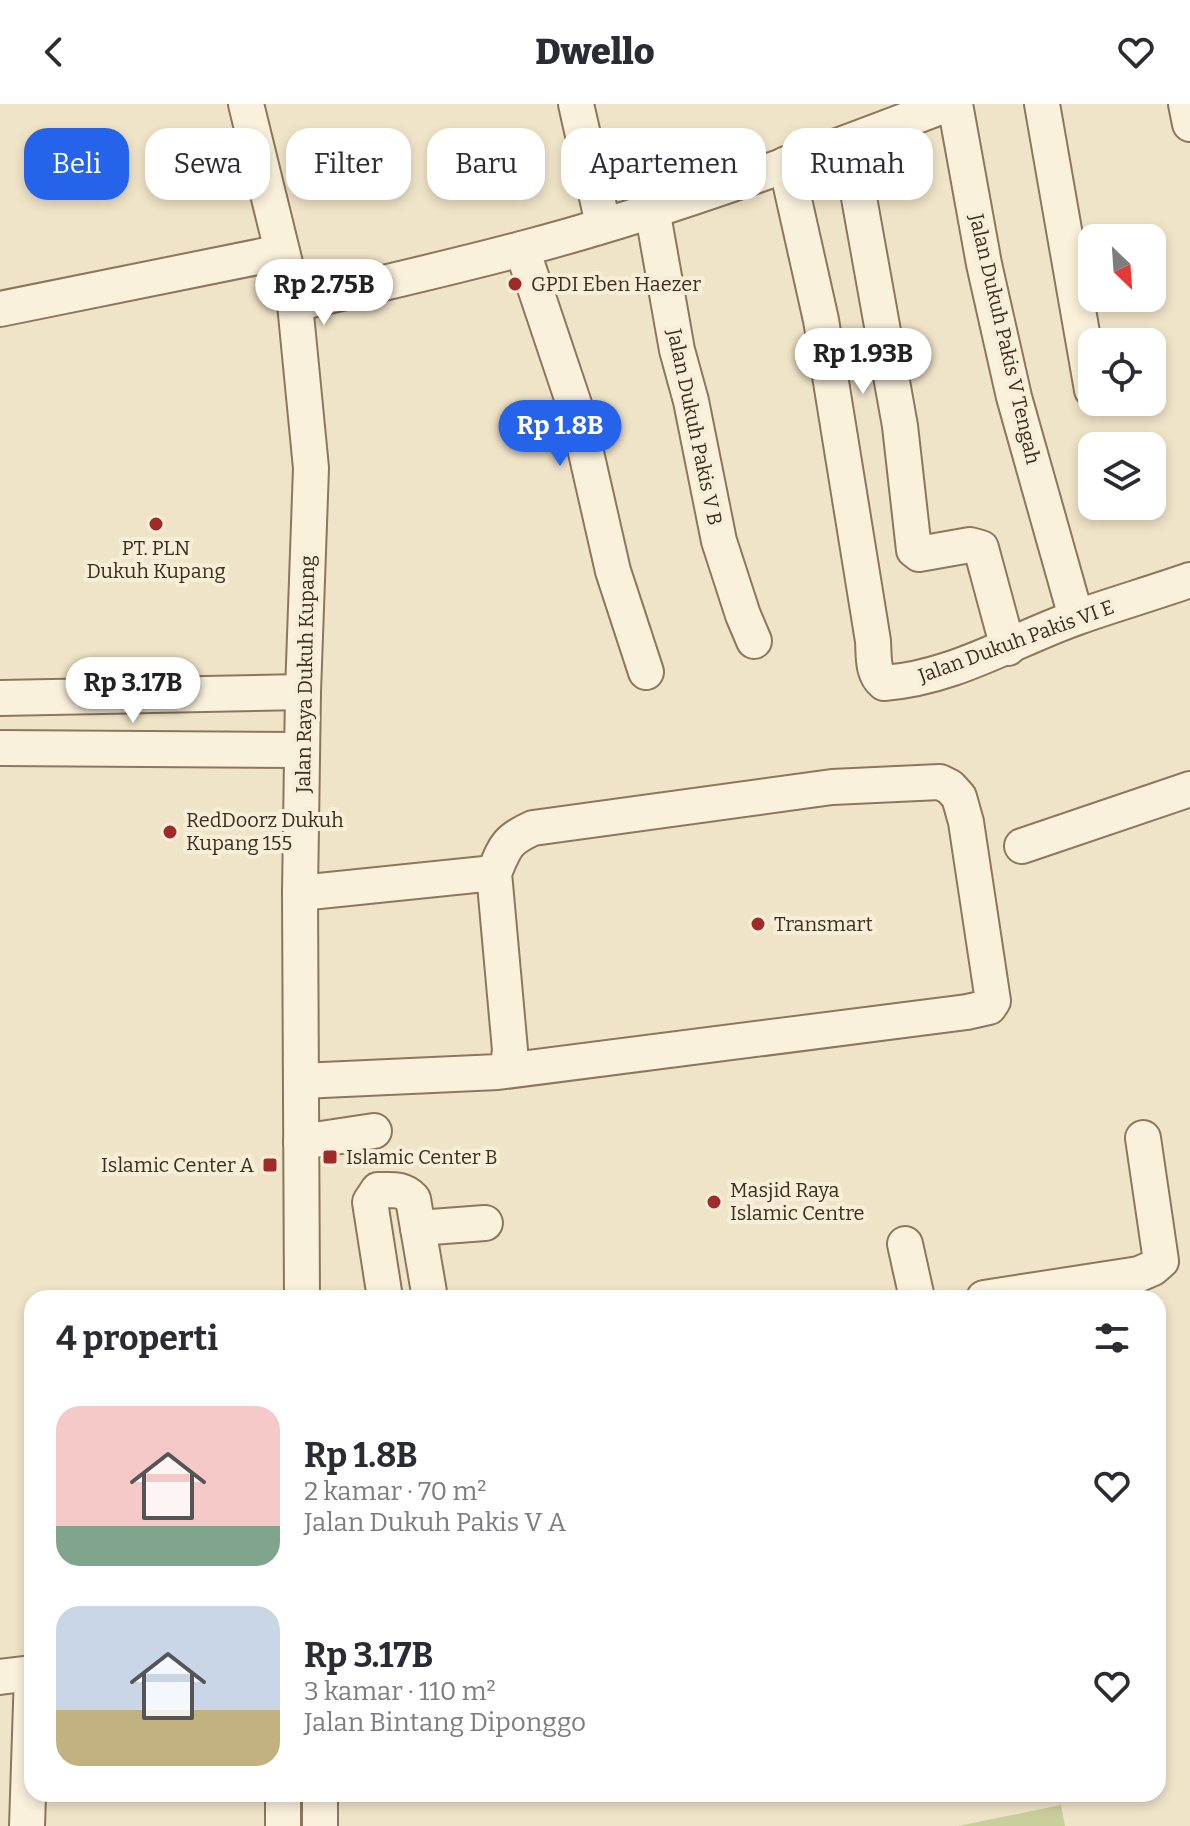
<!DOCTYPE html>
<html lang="id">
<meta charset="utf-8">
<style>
:root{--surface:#fff;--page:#f2f2f3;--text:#2b2b33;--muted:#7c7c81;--accent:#2563eb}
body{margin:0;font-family:Bitter,serif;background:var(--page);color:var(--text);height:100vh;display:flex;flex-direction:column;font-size:30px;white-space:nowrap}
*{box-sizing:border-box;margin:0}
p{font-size:26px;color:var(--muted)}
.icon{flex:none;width:44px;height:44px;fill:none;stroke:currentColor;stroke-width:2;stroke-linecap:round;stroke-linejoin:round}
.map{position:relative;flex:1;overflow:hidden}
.details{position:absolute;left:24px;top:1186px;width:1142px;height:512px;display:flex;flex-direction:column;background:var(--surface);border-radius:24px;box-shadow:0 4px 12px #0003}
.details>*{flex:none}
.guide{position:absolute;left:24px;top:24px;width:1142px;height:72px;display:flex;gap:16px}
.needle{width:52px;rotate:155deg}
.tools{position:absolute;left:1078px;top:120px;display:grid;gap:16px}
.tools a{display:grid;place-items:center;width:88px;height:88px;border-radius:16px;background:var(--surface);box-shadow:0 4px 12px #0003;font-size:40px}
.price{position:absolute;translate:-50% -68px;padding:0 18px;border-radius:28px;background:#fff;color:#222;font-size:26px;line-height:52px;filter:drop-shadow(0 2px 4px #0008)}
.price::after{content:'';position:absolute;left:50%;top:48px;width:24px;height:18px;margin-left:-12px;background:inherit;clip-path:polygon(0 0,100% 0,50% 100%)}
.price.selected{background:var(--accent);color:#fff}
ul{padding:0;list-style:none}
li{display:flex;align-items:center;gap:24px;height:200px;padding:0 32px}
li span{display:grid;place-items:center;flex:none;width:224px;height:160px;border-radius:24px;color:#555}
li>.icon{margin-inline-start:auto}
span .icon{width:96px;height:96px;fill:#fffc;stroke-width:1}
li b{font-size:34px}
h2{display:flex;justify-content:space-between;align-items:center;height:96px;padding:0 32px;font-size:34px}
.tag{padding:0 28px;border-radius:24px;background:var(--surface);box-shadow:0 4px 12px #0003;font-size:28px;line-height:72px}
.tag.selected{background:var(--accent);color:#fff}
header{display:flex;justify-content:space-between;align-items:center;height:104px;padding:0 32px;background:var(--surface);font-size:36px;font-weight:800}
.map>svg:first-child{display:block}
.pitch{fill:#c9cf9b}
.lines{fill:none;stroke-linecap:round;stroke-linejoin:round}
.minor-casing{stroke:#8d765c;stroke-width:38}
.minor{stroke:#faf1dc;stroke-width:34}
.poi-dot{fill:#9e2a2b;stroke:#f7eed8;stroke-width:3}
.labels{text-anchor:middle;stroke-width:8;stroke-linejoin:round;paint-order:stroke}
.poi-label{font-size:20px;fill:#3d2e20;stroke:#f7eed8;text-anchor:start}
.street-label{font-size:20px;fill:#3d2e20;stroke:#f7eed8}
</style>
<header><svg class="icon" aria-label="back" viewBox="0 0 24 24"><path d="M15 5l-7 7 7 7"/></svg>Dwello<svg class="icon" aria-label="heart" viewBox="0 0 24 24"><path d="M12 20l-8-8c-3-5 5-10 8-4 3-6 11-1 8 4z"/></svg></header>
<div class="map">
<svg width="1190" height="1722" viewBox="0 0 1190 1722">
<rect width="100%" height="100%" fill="#f0e4c8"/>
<polygon class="pitch" points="1061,1701 1065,1722 958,1722"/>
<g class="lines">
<g class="minor-casing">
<g id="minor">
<polyline points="246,0 295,200 311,364 303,588 300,789 302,1194"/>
<polyline points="576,0 603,120"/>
<polyline points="955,0 984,160 1014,293 1076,513"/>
<polyline points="1042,0 1092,286"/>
<polyline points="1186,0 1190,20"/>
<polyline points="849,38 900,322 914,446 919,450 970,441 981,444 1008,544"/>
<path d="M786,60L821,216L873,537C874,552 872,569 884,579C954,574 1013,536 1078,513C1115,500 1153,489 1190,476"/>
<polyline points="652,105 677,246 691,297 719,437 743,511 754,537"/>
<polyline points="522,145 577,309 613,467 646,568"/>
<path d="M295,200C370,182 446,165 521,145C666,107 808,54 948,0"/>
<polyline points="0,205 282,148"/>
<polyline points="0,594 303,588"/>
<polyline points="0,644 302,646"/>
<polyline points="1022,742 1190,685"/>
<polyline points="300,789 494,769"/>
<path d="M301,977L498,968L508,961L510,946L494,769C505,743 506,736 533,724L832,683L940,678L950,683L959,693L966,718L993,897L989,903L967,908L498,968"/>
<polyline points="301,1038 374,1027"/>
<polyline points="418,1124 485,1119"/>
<polyline points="905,1140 917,1194"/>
<path d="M385,1194L370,1098L378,1086C392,1086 403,1084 413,1095L430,1194"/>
<polyline points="984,1194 1139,1170 1153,1164 1161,1157 1143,1034"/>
<polyline points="0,1573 32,1569"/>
<polyline points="320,1690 320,1722"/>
<polyline points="27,1722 32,1569"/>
<polyline points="283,1722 283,1690"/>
</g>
</g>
<use href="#minor" class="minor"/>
</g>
<g class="poi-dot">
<circle cx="515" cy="180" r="8"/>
<circle cx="156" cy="420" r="8"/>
<circle cx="170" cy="728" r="8"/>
<circle cx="758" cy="820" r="8"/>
<rect x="322" y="1045" width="16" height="16" rx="4"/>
<rect x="262" y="1053" width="16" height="16" rx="4"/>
<circle cx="714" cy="1098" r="8"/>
</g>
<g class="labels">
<g class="poi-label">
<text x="531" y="187">GPDI Eben Haezer</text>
<text x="156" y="451" text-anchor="middle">PT. PLN<tspan x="156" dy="23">Dukuh Kupang</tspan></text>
<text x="186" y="723">RedDoorz Dukuh<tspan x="186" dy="23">Kupang 155</tspan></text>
<text x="774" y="827">Transmart</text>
<text x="346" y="1060">Islamic Center B</text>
<text x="254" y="1068" text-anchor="end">Islamic Center A</text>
<text x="730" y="1093">Masjid Raya<tspan x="730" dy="23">Islamic Centre</tspan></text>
</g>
<g class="street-label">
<text transform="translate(1005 235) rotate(77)" y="7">Jalan Dukuh Pakis V Tengah</text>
<text transform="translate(695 323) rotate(78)" y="7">Jalan Dukuh Pakis V B</text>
<text transform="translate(1016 537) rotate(-20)" y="7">Jalan Dukuh Pakis VI E</text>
<text transform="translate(305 570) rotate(-89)" y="7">Jalan Raya Dukuh Kupang</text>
</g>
</g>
</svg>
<div class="tools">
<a><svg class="needle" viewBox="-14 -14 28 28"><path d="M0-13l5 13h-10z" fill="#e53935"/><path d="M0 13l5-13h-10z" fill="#7c7c81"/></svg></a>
<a><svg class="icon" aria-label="locate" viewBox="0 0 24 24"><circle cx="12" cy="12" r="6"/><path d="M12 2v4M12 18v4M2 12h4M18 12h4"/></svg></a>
<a><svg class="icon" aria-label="layers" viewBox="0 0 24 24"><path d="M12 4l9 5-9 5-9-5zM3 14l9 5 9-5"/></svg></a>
</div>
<b class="price" style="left:324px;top:223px">Rp 2.75B</b>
<b class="price" style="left:863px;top:292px">Rp 1.93B</b>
<b class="price selected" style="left:560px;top:364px">Rp 1.8B</b>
<b class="price" style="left:133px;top:621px">Rp 3.17B</b>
<div class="guide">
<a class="tag selected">Beli</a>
<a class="tag">Sewa</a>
<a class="tag">Filter</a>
<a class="tag">Baru</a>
<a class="tag">Apartemen</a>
<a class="tag">Rumah</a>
</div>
<section class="details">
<h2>4 properti<svg class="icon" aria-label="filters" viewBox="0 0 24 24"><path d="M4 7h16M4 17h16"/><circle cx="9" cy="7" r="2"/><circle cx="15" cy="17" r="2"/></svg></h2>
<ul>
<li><span style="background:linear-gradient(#f6c9c9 75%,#7fa58c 0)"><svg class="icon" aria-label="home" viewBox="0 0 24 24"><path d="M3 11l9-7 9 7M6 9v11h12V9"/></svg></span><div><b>Rp 1.8B</b><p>2 kamar · 70 m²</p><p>Jalan Dukuh Pakis V A</p></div><svg class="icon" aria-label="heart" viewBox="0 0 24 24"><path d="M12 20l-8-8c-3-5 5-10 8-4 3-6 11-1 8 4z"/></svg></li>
<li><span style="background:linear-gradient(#c9d6e8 65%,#c2b280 0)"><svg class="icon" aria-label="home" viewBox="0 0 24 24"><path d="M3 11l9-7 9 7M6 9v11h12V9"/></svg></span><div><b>Rp 3.17B</b><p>3 kamar · 110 m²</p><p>Jalan Bintang Diponggo</p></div><svg class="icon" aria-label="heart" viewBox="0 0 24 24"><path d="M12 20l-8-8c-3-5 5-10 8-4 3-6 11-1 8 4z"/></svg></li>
</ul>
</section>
</div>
